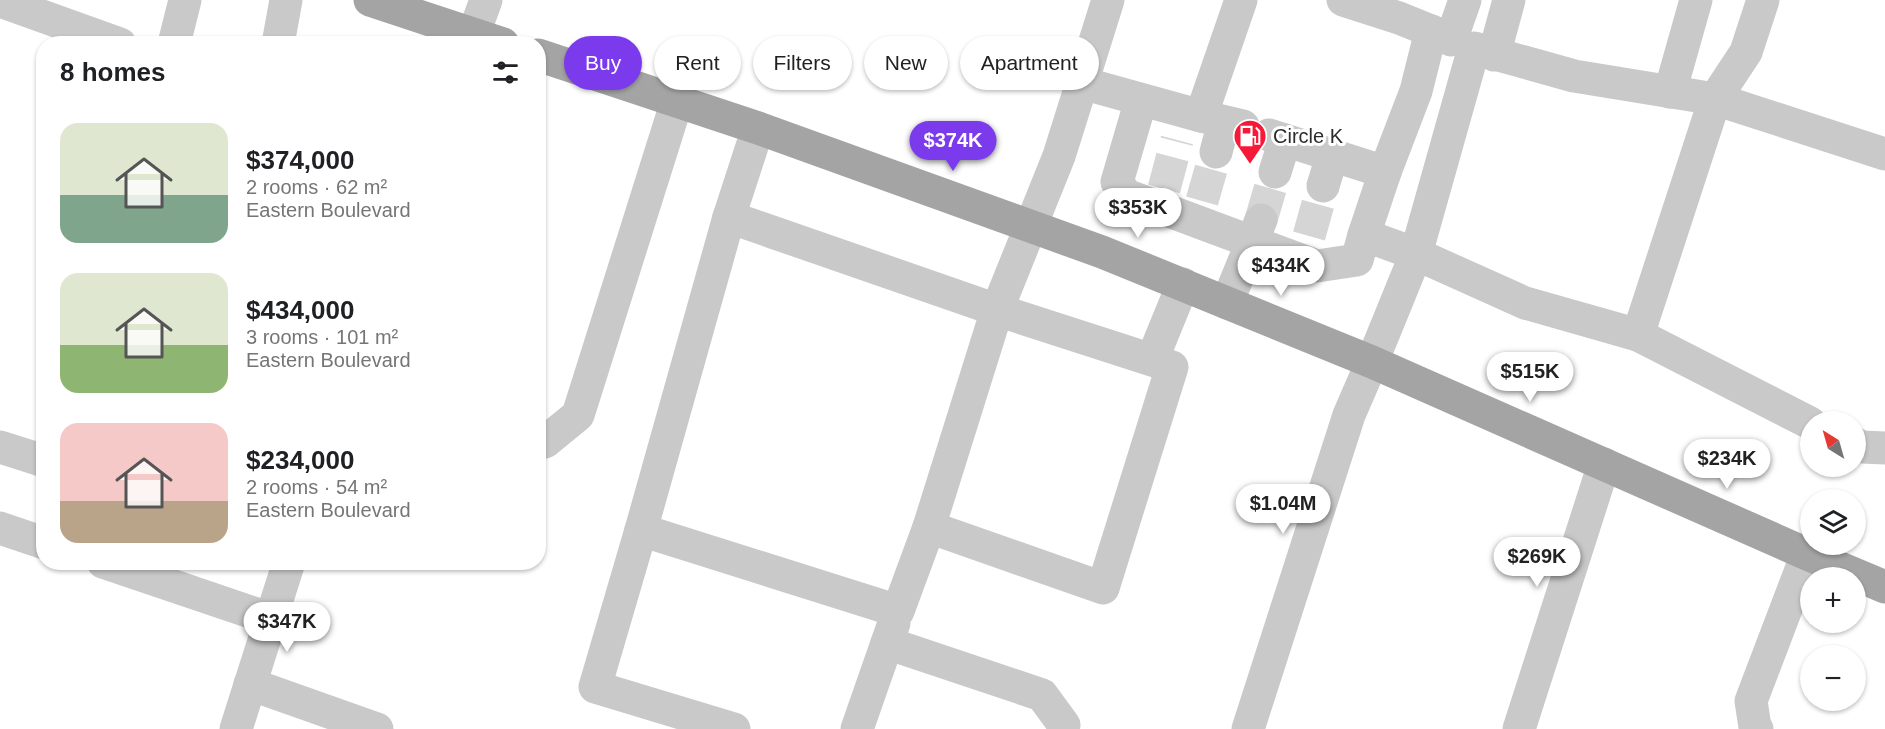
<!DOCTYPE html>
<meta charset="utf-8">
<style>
:root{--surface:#fff;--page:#f6f6f6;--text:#202124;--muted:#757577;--accent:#7c3aed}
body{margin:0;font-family:Arial,sans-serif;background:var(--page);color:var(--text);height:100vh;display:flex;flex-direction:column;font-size:22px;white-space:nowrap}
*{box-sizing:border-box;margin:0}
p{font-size:20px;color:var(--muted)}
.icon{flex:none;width:33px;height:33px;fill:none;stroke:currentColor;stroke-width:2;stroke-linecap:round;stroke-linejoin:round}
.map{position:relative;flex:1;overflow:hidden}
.side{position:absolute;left:36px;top:36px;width:510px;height:534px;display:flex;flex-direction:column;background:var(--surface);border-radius:24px;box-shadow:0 2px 4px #0004}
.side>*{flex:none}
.hud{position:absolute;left:564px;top:36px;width:570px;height:54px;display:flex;gap:12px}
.needle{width:39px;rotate:323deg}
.buttons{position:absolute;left:1800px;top:411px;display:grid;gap:12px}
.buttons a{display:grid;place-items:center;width:66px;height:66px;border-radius:50%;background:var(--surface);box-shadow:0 2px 4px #0004;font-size:30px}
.price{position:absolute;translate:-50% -51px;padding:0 14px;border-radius:21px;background:#fff;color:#222;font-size:20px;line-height:39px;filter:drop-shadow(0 2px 3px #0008)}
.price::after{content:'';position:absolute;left:50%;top:36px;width:18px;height:14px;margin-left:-9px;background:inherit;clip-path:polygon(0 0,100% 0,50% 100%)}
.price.current{background:var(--accent);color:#fff}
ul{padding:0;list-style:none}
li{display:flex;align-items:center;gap:18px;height:150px;padding:0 24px}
li span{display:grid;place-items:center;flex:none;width:168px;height:120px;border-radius:18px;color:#555}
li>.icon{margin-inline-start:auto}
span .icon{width:72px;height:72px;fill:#fffc;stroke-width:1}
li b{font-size:26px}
h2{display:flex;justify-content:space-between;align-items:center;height:72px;padding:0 24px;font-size:26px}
.pill{padding:0 21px;border-radius:27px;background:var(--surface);box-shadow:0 2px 4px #0004;font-size:21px;line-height:54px}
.pill.current{background:var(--accent);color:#fff}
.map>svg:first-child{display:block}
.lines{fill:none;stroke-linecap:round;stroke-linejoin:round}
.minor-tunnel{stroke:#d5d5d5;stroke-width:33;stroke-dasharray:33 16;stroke-linecap:butt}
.minor{stroke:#c9c9c9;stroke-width:33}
.major{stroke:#a4a4a4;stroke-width:33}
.labels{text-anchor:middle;stroke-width:6;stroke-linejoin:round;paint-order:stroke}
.poi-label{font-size:20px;fill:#2c2c2c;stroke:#fff;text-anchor:start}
</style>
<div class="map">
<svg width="1885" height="729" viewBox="0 0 1885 729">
<rect width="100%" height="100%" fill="#fff"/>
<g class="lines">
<g class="minor-tunnel">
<polyline points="1164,189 1177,140"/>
<polyline points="1202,201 1216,152"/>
<polyline points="1261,220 1275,172"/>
<polyline points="1309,236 1323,186"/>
</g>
<g class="minor">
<polyline points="1343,0 1399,18 1451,39"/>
<polyline points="1763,0 1746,52 1715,99 1638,335 1810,423"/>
<polyline points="0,1 120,44"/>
<polyline points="1451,40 1465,0"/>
<polyline points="174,44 185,0"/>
<polyline points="278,44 286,0"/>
<polyline points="470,44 486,0"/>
<polyline points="1494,55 1509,0"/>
<polyline points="1082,83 1201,116 1241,0"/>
<polyline points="1670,92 1696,0"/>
<polyline points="1141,100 1117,182 1126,195 1252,242 1227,303"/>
<polyline points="1201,116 1243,126"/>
<polyline points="1269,135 1385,172"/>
<polyline points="1216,152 1224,122"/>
<polyline points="1275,172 1285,140"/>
<polyline points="1323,186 1332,156"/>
<polyline points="729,217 758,128"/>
<polyline points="1261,220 1252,242 1317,266 1357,260 1364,235 1416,254 1474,48 1574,76 1715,99 1885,154"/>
<polyline points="1364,235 1385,172 1416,91 1431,31"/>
<polyline points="1152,360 1172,367 1103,588 929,527 997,310 1152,360 1183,284"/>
<polyline points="538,444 545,442 578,415 677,101"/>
<polyline points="1856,444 1862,447 1885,448"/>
<polyline points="0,447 44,461"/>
<polyline points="929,527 898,611 641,530 729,217 997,310 1059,156 1108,0"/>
<polyline points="0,528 44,543"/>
<polyline points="641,530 595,687 734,729"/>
<polyline points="103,562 271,619"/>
<polyline points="887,643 1042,695 1064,725 1063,729"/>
<polyline points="250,684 377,729"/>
<polyline points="236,729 289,562"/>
<polyline points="857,729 894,623"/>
<polyline points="1248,729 1349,415 1372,362 1416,254 1525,303 1638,335"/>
<polyline points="1519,729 1604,464"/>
<polyline points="1757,729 1755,727 1751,701 1807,554"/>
</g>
<g class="major">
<polyline points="370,0 503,44"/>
<polyline points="538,55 758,128 1102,252 1372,362 1807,554 1885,587"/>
</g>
</g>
<defs>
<g id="fuel-pin" transform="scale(1.725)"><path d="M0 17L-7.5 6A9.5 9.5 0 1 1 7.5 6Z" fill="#f71938" stroke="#fff"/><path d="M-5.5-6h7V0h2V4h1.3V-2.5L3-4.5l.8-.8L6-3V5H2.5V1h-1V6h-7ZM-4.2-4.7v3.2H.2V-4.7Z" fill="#fff"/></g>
</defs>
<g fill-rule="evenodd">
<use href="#fuel-pin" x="1250" y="136"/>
</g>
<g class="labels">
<g class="poi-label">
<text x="1273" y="143">Circle K</text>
</g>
</g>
</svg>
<div class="buttons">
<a><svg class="needle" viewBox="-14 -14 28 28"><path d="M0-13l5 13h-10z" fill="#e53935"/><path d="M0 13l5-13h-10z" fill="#757577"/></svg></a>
<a><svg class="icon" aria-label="layers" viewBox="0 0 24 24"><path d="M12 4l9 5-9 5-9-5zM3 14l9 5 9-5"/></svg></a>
<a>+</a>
<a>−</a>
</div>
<b class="price current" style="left:953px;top:172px">$374K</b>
<b class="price" style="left:1138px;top:239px">$353K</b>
<b class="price" style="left:1281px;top:297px">$434K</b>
<b class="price" style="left:1530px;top:403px">$515K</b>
<b class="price" style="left:1727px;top:490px">$234K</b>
<b class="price" style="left:1283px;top:535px">$1.04M</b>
<b class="price" style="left:1537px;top:588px">$269K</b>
<b class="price" style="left:287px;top:653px">$347K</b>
<div class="hud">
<a class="pill current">Buy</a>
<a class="pill">Rent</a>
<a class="pill">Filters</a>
<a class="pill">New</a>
<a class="pill">Apartment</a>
</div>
<section class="side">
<h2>8 homes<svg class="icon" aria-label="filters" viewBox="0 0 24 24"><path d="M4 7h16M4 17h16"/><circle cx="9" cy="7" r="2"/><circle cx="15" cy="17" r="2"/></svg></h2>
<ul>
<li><span style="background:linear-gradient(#dfe7d0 60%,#7fa58c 0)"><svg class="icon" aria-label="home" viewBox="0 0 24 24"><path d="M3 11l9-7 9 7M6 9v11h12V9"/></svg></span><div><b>$374,000</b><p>2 rooms · 62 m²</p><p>Eastern Boulevard</p></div></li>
<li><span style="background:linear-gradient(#dfe7d0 60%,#8fb573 0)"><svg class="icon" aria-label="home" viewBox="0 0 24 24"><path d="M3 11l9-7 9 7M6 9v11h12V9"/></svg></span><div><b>$434,000</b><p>3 rooms · 101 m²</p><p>Eastern Boulevard</p></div></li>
<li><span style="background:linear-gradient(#f6c9c9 65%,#b9a48a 0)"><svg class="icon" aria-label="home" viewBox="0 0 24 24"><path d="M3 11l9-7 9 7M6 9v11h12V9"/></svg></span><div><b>$234,000</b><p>2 rooms · 54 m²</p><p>Eastern Boulevard</p></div></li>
</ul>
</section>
</div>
